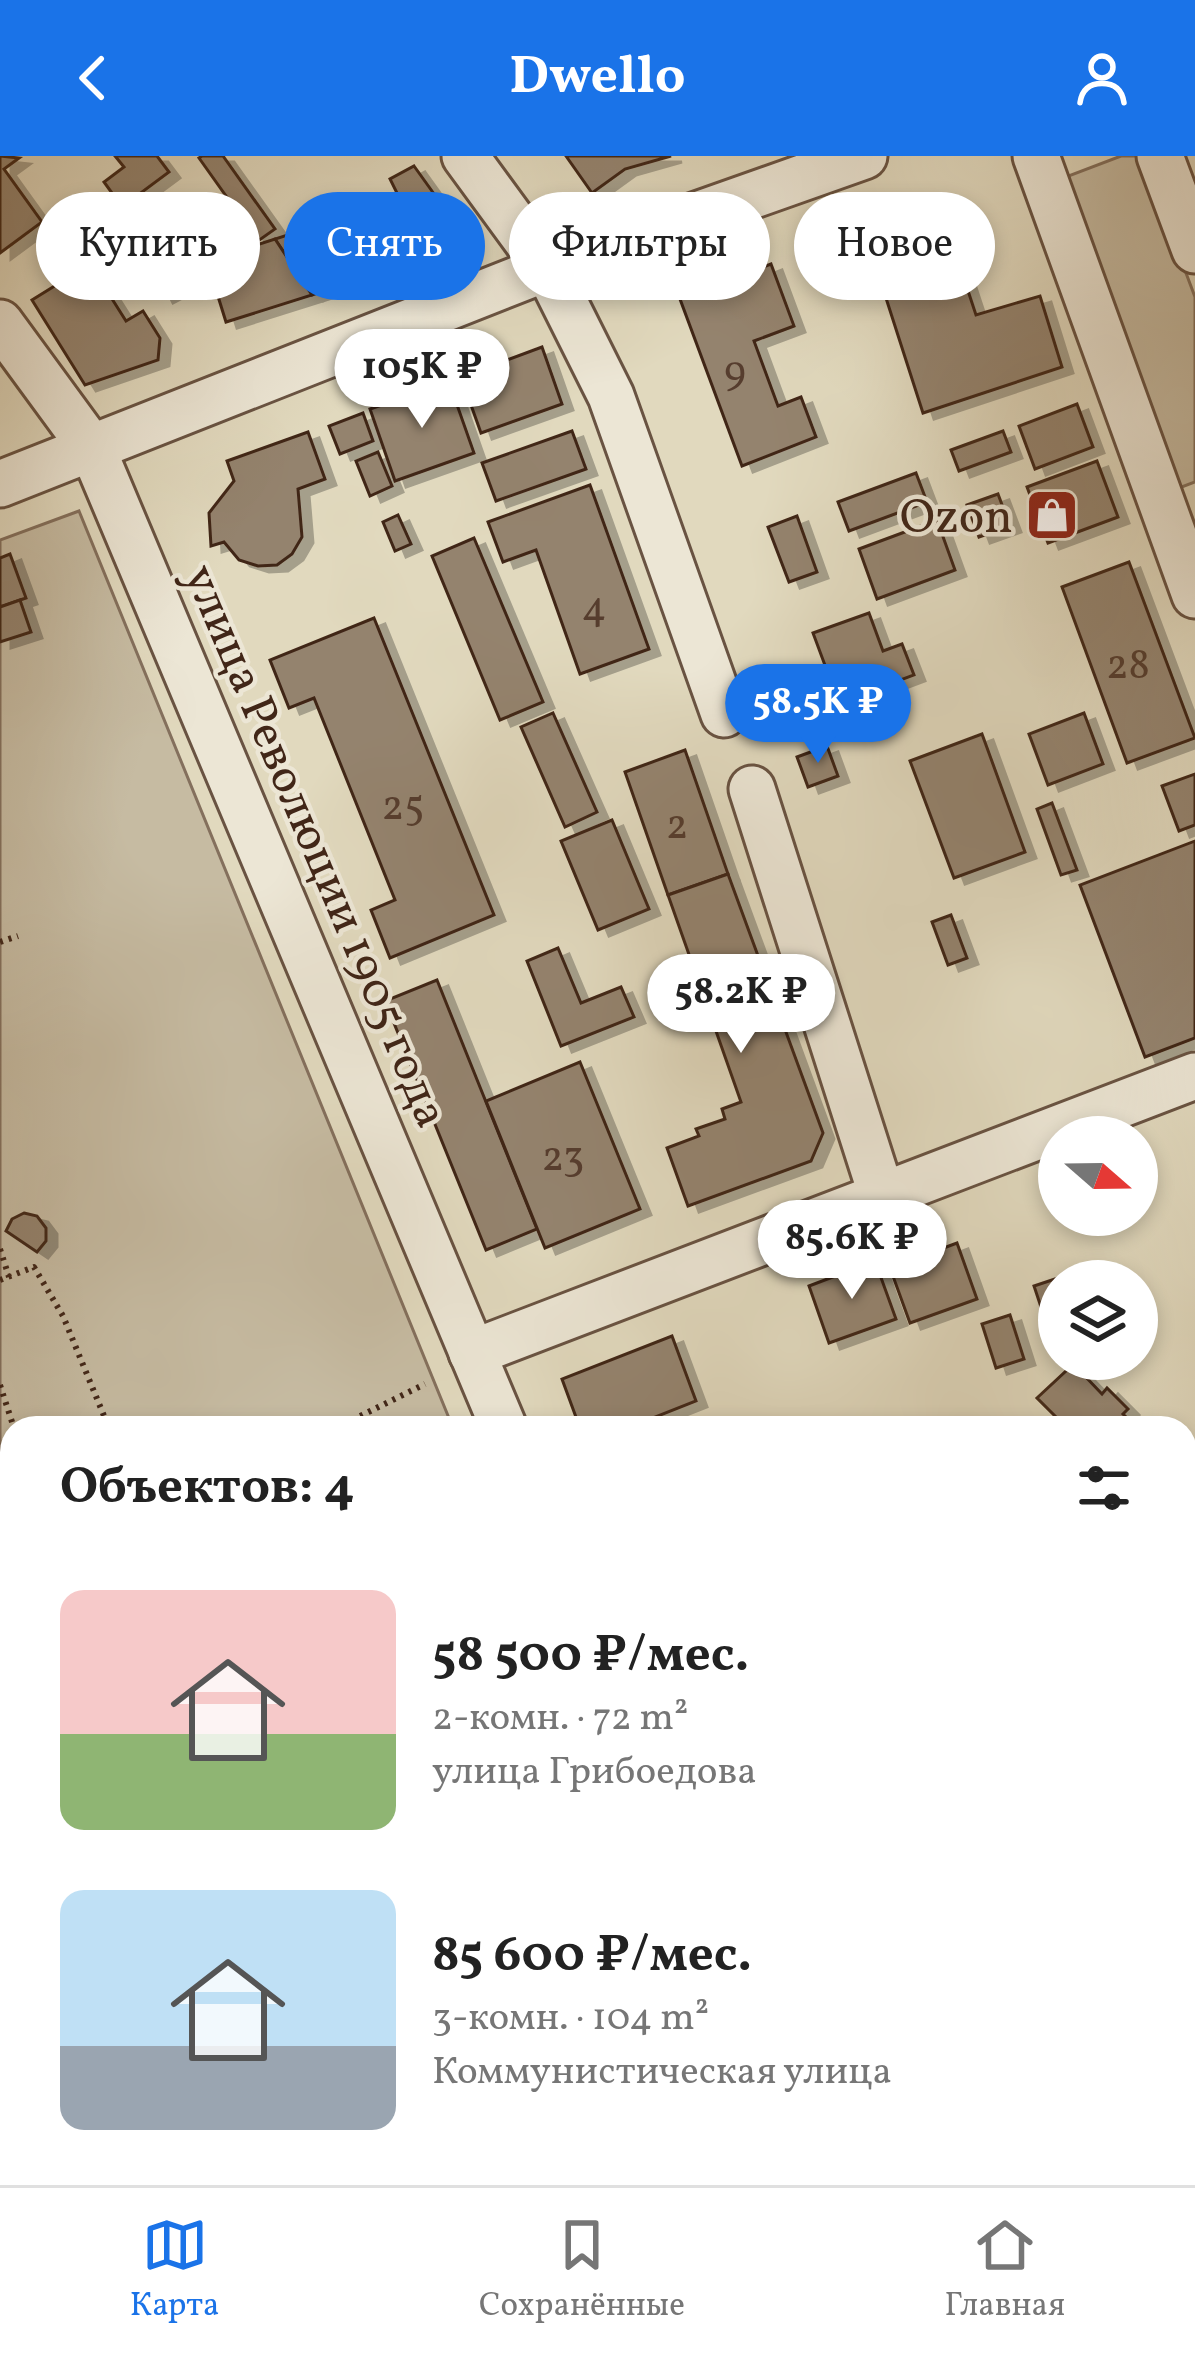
<!DOCTYPE html>
<html lang="ru">
<meta charset="utf-8">
<style>
:root{--surface:#fff;--page:#f2f2f2;--text:#222;--muted:#767676;--line:#e0e0e0;--accent:#1a73e8}
body{margin:0;font-family:Vollkorn,serif;background:var(--page);color:var(--text);height:100vh;display:flex;flex-direction:column;font-size:45px;white-space:nowrap}
*{box-sizing:border-box;margin:0}
p{font-size:39px;color:var(--muted)}
.icon{flex:none;width:66px;height:66px;fill:none;stroke:currentColor;stroke-width:2;stroke-linecap:round;stroke-linejoin:round}
.map{position:relative;flex:1;overflow:hidden}
.panel{position:absolute;left:0px;top:1260px;width:1197px;height:771px;display:flex;flex-direction:column;background:var(--surface);border-radius:36px 36px 0 0;box-shadow:0 6px 18px #0003}
.panel>*{flex:none}
.guide{position:absolute;left:36px;top:36px;width:1125px;height:108px;display:flex;gap:24px}
.needle{width:78px;rotate:110deg}
.buttons{position:absolute;left:1038px;top:960px;display:grid;gap:24px}
.buttons a{display:grid;place-items:center;width:120px;height:120px;border-radius:50%;background:var(--surface);box-shadow:0 6px 18px #0003;font-size:60px}
.price{position:absolute;translate:-50% -102px;padding:0 27px;border-radius:42px;background:#fff;color:#222;font-size:39px;line-height:78px;filter:drop-shadow(0 3px 6px #0008)}
.price::after{content:'';position:absolute;left:50%;top:72px;width:36px;height:27px;margin-left:-18px;background:inherit;clip-path:polygon(0 0,100% 0,50% 100%)}
.price.current{background:var(--accent);color:#fff}
ul{padding:0;list-style:none}
li{display:flex;align-items:center;gap:36px;height:300px;padding:0 60px}
li span{display:grid;place-items:center;flex:none;width:336px;height:240px;border-radius:24px;color:#555}
li>.icon{margin-inline-start:auto}
span .icon{width:144px;height:144px;fill:#fffc;stroke-width:1}
li b{font-size:51px}
h2{display:flex;justify-content:space-between;align-items:center;height:144px;padding:0 60px;font-size:51px}
.pill{padding:0 42px;border-radius:54px;background:var(--surface);box-shadow:0 6px 18px #0003;font-size:42px;line-height:108px}
.pill.current{background:var(--accent);color:#fff}
header{display:flex;justify-content:space-between;align-items:center;height:156px;padding:0 60px;background:var(--accent);color:#fff;font-size:54px;font-weight:700}
.dock{display:flex;justify-content:space-around;align-items:center;height:168px;border-top:3px solid var(--line);background:var(--surface);font-size:33px;color:var(--muted)}
.dock a{display:grid;justify-items:center;gap:6px}
.dock .current{color:var(--accent)}
.map>svg:first-child{display:block}
.green{fill:#c6bba2;stroke:#84705d;stroke-width:3}
.building{fill:#94836e;stroke:#412618;stroke-width:3;filter:url(#shadow)}
.lines{fill:none;stroke-linecap:round;stroke-linejoin:round}
.minor-casing{stroke:#695342;stroke-width:51}
.path{stroke:#412618;stroke-width:6;stroke-dasharray:3 6;stroke-linecap:butt}
.minor{stroke:#ece6d5;stroke-width:45}
.labels{text-anchor:middle;stroke-width:9;stroke-linejoin:round;paint-order:stroke}
.number-label{font-size:42px;fill:#563d2e}
.poi-label{font-size:48px;fill:#412618;stroke:#ece6d5;text-anchor:end}
.street-label{font-size:48px;fill:#412618;stroke:#ece6d5}
</style>
<header><svg class="icon" aria-label="back" viewBox="0 0 24 24"><path d="M15 5l-7 7 7 7"/></svg>Dwello<svg class="icon" aria-label="person" viewBox="0 0 24 24"><circle cx="12" cy="8" r="4"/><path d="M4 21q1-7 8-7t8 7"/></svg></header>
<div class="map">
<svg width="1195" height="2029" viewBox="0 0 1195 2029">
<defs>
<filter id="shadow"><feDropShadow dx="11" dy="6" stdDeviation="0" flood-color="#0004"/></filter>
</defs>
<rect width="100%" height="100%" fill="#e1d9be"/>
<filter id="stains"><feTurbulence type="fractalNoise" baseFrequency=".00167" numOctaves="4"/><feColorMatrix values="0 0 0 0 .2 0 0 0 0 .09 0 0 0 0 .02 0 0 0 .5 -.17"/></filter>
<radialGradient id="worn" r=".72"><stop offset=".6" stop-color="#630" stop-opacity="0"/><stop offset="1" stop-color="#630" stop-opacity=".3"/></radialGradient>
<g class="green">
<polygon points="1121,0 1142,0 1195,141 1195,326 1179,332 1063,22"/>
<polygon points="79,355 453,1272 12,1272 12,2019 558,2019 531,2029 0,2029 0,384"/>
</g>
<g class="building">
<polygon points="0,0 19,2 4,13 42,66 0,97"/>
<polygon points="115,0 157,0 169,16 122,51 104,26 124,11"/>
<polygon points="202,0 223,0 275,73 258,85 199,2"/>
<polygon points="566,0 671,0 625,13 592,37"/>
<polygon points="414,10 457,70 447,95 312,139 275,83 400,43 390,23"/>
<polygon points="134,48 177,133 162,141 120,56"/>
<polygon points="943,59 976,159 1040,140 1062,211 923,257 867,83"/>
<polygon points="275,83 312,139 226,166 207,105"/>
<polygon points="90,108 126,165 143,155 160,182 158,204 85,229 32,144"/>
<polygon points="771,108 794,170 754,185 778,250 801,241 816,281 742,310 680,143"/>
<polygon points="542,191 562,248 481,277 461,221"/>
<polygon points="449,226 474,297 395,325 370,253"/>
<polygon points="1077,248 1093,291 1035,313 1019,270"/>
<polygon points="363,257 373,285 340,298 329,270"/>
<polygon points="572,275 586,313 496,345 482,307"/>
<polygon points="1003,275 1011,296 959,315 951,294"/>
<polygon points="308,276 325,323 298,333 302,381 292,398 277,409 258,410 239,404 224,386 211,390 209,357 234,325 227,305"/>
<polygon points="378,296 392,330 370,340 356,305"/>
<polygon points="1097,305 1118,361 1048,387 1027,331"/>
<polygon points="916,317 927,346 849,375 838,346"/>
<polygon points="590,329 649,493 580,518 536,394 503,406 488,366"/>
<polygon points="998,338 1010,370 979,381 967,349"/>
<polygon points="398,359 411,388 395,395 383,366"/>
<polygon points="797,360 817,416 789,426 768,371"/>
<polygon points="937,364 955,414 877,443 859,393"/>
<polygon points="474,382 543,546 500,564 432,400"/>
<polygon points="10,398 26,442 0,451 0,402"/>
<polygon points="1129,406 1195,582 1127,607 1062,431"/>
<polygon points="20,444 31,476 0,486 0,451"/>
<polygon points="869,457 883,495 902,488 914,519 839,547 813,477"/>
<polygon points="374,462 494,759 390,802 371,754 395,744 314,542 289,552 270,504"/>
<polygon points="553,557 597,656 565,671 521,571"/>
<polygon points="1084,557 1103,608 1048,629 1029,578"/>
<polygon points="982,578 1025,696 954,722 910,605"/>
<polygon points="827,590 838,620 808,631 797,601"/>
<polygon points="685,594 728,718 668,739 625,616"/>
<polygon points="1195,618 1195,669 1179,675 1162,630"/>
<polygon points="1052,647 1077,714 1061,719 1037,653"/>
<polygon points="612,664 649,753 598,774 561,685"/>
<polygon points="1195,685 1195,882 1145,901 1080,729"/>
<polygon points="728,718 823,977 811,1005 688,1050 667,992 699,980 696,973 725,963 722,953 741,946 668,739"/>
<polygon points="951,759 967,802 948,809 932,766"/>
<polygon points="558,792 581,847 621,831 634,861 561,890 527,805"/>
<polygon points="437,824 537,1073 486,1094 385,845"/>
<polygon points="580,906 640,1053 545,1092 486,945"/>
<polygon points="24,1057 37,1060 46,1072 46,1085 37,1096 6,1075 12,1063"/>
<polygon points="957,1087 977,1143 910,1167 890,1112"/>
<polygon points="875,1105 896,1163 829,1187 809,1130"/>
<polygon points="1082,1114 1086,1125 1059,1125 1059,1158 1045,1163 1034,1130"/>
<polygon points="1010,1159 1024,1203 996,1212 982,1168"/>
<polygon points="672,1180 696,1245 645,1265 648,1272 580,1272 562,1223"/>
<polygon points="1079,1203 1087,1212 1082,1217 1102,1238 1107,1232 1128,1253 1123,1258 1137,1272 1059,1272 1063,1268 1037,1242"/>
<polygon points="12,1492 12,1604 0,1608 0,1497"/>
<polygon points="1185,1587 1195,1617 1195,1722 1185,1692"/>
<polygon points="12,1619 12,1686 0,1690 0,1622"/>
<polygon points="1188,1700 1195,1722 1195,1782 1185,1785"/>
<polygon points="1037,2019 1041,2029 897,2029 894,2021"/>
<polygon points="1103,2019 1177,2019 1178,2020 1171,2022 1173,2029 1107,2029"/>
</g>
<g class="lines">
<g class="minor-casing">
<g id="minor">
<polyline points="465,0 547,112 611,240 724,558"/>
<polyline points="1036,0 1195,439"/>
<polyline points="1160,0 1195,94"/>
<polyline points="0,167 93,294 504,1272"/>
<polyline points="0,328 547,112 864,0"/>
<polyline points="752,633 882,1040"/>
<polyline points="472,1197 1195,920"/>
<polyline points="1185,1400 1195,1396"/>
<polyline points="1185,1853 1195,1850"/>
<polyline points="1185,1981 1195,2000"/>
<polyline points="817,2019 821,2029"/>
<polyline points="1055,2019 1058,2029"/>
<polyline points="704,2029 731,2019"/>
</g>
</g>
<g class="path">
<polyline points="0,786 18,780"/>
<polyline points="0,1093 9,1121"/>
<polyline points="0,1124 34,1111 63,1160 109,1272"/>
<polyline points="0,1229 14,1272"/>
<polyline points="336,1272 425,1228"/>
<polyline points="0,1818 12,1847"/>
<polyline points="325,2019 330,2029"/>
<polyline points="8,2029 38,2019"/>
</g>
<use href="#minor" class="minor"/>
</g>
<defs>
<g id="shop-square" transform="scale(2.7)"><rect x="-9" y="-9" width="18" height="18" rx="4" fill="#8f2418" stroke="#ece6d5"/><path d="M-5-2.5h2.3a2.7 3.5 0 0 1 5.4 0H5L5.5 6h-11ZM-1.5-2.5h3a1.5 2.3 0 0 0-3 0Z" fill="#fff"/></g>
</defs>
<g fill-rule="evenodd">
<use href="#shop-square" x="1052" y="359"/>
</g>
<g class="labels">
<g class="number-label">
<text x="735" y="228">9</text>
<text x="594" y="464">4</text>
<text x="1128" y="522">28</text>
<text x="403" y="663">25</text>
<text x="677" y="682">2</text>
<text x="563" y="1014">23</text>
</g>
<g class="poi-label">
<text x="1013" y="376">Ozon</text>
</g>
<g class="street-label">
<text transform="translate(318 689) rotate(67)" y="17">улица Революции 1905 года</text>
</g>
</g>
<rect width="100%" height="100%" filter="url(#stains)"/>
<rect width="100%" height="100%" fill="url(#worn)"/>
</svg>
<div class="buttons">
<a><svg class="needle" viewBox="-14 -14 28 28"><path d="M0-13l5 13h-10z" fill="#e53935"/><path d="M0 13l5-13h-10z" fill="#767676"/></svg></a>
<a><svg class="icon" aria-label="layers" viewBox="0 0 24 24"><path d="M12 4l9 5-9 5-9-5zM3 14l9 5 9-5"/></svg></a>
</div>
<b class="price" style="left:422px;top:275px">105K ₽</b>
<b class="price current" style="left:818px;top:610px">58.5K ₽</b>
<b class="price" style="left:741px;top:900px">58.2K ₽</b>
<b class="price" style="left:852px;top:1146px">85.6K ₽</b>
<div class="guide">
<a class="pill">Купить</a>
<a class="pill current">Снять</a>
<a class="pill">Фильтры</a>
<a class="pill">Новое</a>
</div>
<section class="panel">
<h2>Объектов: 4<svg class="icon" aria-label="filters" viewBox="0 0 24 24"><path d="M4 7h16M4 17h16"/><circle cx="9" cy="7" r="2"/><circle cx="15" cy="17" r="2"/></svg></h2>
<ul>
<li><span style="background:linear-gradient(#f6c9c9 60%,#8fb573 0)"><svg class="icon" aria-label="home" viewBox="0 0 24 24"><path d="M3 11l9-7 9 7M6 9v11h12V9"/></svg></span><div><b>58 500 ₽/мес.</b><p>2-комн. · 72 m²</p><p>улица Грибоедова</p></div></li>
<li><span style="background:linear-gradient(#bfe0f5 65%,#9aa5b1 0)"><svg class="icon" aria-label="home" viewBox="0 0 24 24"><path d="M3 11l9-7 9 7M6 9v11h12V9"/></svg></span><div><b>85 600 ₽/мес.</b><p>3-комн. · 104 m²</p><p>Коммунистическая улица</p></div></li>
</ul>
</section>
</div>
<nav class="dock">
<a class="current"><svg class="icon" aria-label="map" viewBox="0 0 24 24"><path d="M3 6l6-2 6 2 6-2v14l-6 2-6-2-6 2zM9 4v14M15 6v14"/></svg>Карта</a>
<a><svg class="icon" aria-label="saved" viewBox="0 0 24 24"><path d="M7 4h10v16l-5-4-5 4z"/></svg>Сохранённые</a>
<a><svg class="icon" aria-label="home" viewBox="0 0 24 24"><path d="M3 11l9-7 9 7M6 9v11h12V9"/></svg>Главная</a>
</nav>
